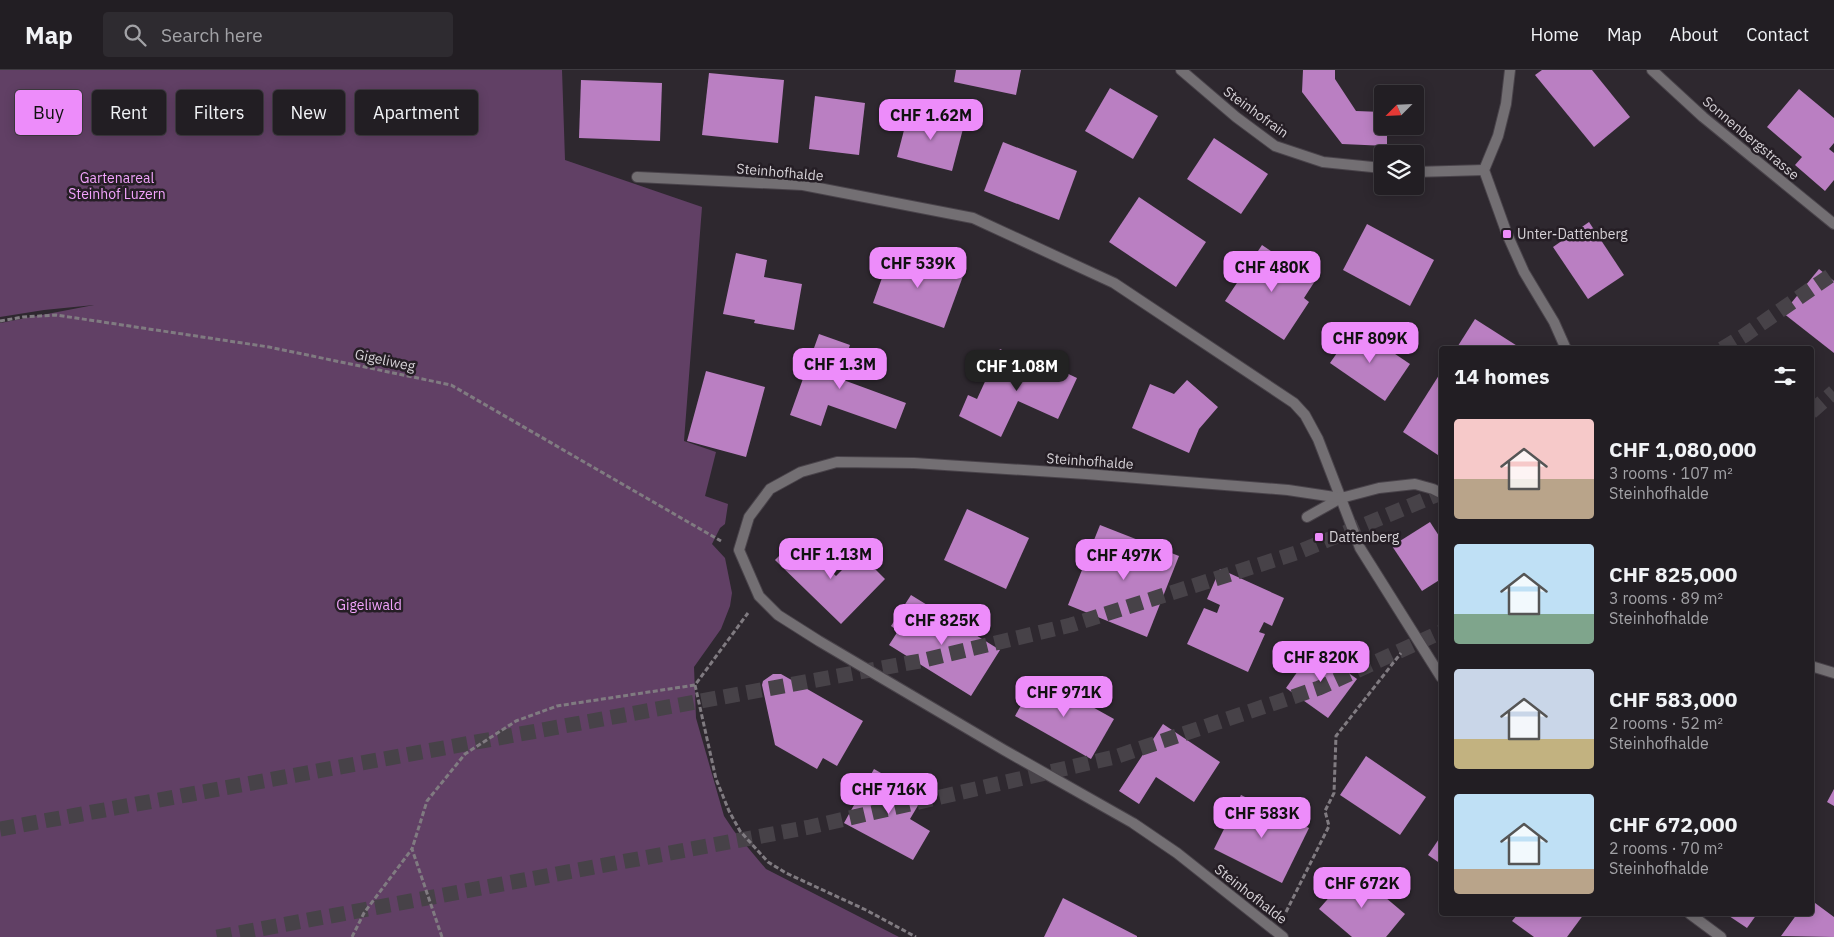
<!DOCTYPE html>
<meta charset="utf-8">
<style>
:root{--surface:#221e23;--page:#2e2b30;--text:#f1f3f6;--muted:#a2a2a6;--line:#3f3c41;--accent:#ed8cfa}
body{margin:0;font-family:"IBM Plex Sans",sans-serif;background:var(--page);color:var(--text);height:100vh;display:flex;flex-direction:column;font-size:19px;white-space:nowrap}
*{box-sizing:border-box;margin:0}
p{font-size:16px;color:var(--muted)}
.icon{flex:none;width:28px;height:28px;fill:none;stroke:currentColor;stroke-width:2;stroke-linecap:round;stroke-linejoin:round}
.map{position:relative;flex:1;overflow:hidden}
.panel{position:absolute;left:1439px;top:276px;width:375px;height:570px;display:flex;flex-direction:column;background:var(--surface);border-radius:5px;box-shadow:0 2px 12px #0003,0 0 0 1px var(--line)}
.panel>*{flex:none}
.banner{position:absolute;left:15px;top:20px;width:475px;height:45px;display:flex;gap:10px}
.needle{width:32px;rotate:246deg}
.controls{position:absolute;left:1374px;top:15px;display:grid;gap:10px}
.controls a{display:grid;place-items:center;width:50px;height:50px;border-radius:5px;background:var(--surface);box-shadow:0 2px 12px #0003,0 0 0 1px var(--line);font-size:25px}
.price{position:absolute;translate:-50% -42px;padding:0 11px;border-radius:10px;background:var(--accent);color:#111;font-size:16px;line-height:32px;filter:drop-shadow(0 1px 2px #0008)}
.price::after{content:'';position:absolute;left:50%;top:30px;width:15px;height:11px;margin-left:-8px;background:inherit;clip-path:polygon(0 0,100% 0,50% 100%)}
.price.active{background:#222;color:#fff}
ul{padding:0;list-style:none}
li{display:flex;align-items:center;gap:15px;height:125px;padding:0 15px}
li span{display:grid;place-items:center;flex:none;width:140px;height:100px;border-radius:5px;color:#555}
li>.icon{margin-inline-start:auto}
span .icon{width:60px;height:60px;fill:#fffc;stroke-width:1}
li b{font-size:21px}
h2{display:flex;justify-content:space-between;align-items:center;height:60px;padding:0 15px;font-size:21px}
.pill{padding:0 18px;border-radius:5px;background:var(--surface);box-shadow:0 2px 12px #0003,0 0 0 1px var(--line);font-size:18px;line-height:45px}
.pill.active{background:var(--accent);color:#111}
header{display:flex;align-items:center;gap:30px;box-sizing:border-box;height:70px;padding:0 25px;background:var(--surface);border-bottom:1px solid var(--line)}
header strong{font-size:24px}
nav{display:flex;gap:28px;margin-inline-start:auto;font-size:18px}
.search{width:350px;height:45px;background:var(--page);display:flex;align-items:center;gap:12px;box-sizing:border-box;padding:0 18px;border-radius:5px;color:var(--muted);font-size:19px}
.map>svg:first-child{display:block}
.green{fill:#614065}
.building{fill:#ba7fc2}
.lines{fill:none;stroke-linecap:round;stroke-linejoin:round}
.highway-tunnel{stroke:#474248;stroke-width:15;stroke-dasharray:15 8;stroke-linecap:butt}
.lane-casing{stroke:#49434a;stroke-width:12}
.street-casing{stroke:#49434a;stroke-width:12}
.path{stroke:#807b81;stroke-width:3;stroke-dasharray:5 2.5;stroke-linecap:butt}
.lane{stroke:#736f73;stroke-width:10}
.street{stroke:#736f73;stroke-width:10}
.poi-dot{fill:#ed8cfa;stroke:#251e25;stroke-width:2}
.labels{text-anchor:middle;stroke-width:5;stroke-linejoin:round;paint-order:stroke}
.street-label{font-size:14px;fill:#d6d2d7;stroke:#251e25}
.park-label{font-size:14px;fill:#f2a4fc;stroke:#251e25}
.poi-label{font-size:14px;fill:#d6d2d7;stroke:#251e25;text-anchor:start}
</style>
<header>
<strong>Map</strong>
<div class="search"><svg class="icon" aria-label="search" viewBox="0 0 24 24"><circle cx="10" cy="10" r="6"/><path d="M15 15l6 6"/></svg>Search here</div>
<nav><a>Home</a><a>Map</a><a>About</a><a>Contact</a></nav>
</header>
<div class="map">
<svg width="1834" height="867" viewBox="0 0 1834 867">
<rect width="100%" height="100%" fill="#2e282f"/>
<polygon class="green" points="0,0 562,0 565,90 702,137 684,371 716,382 705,426 728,434 725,454 720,458 712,474 725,488 732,523 730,536 721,559 694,597 696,648 724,746 734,761 766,799 899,867 0,867 0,253 94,235 44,240 0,247"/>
<g class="building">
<polygon points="956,0 1021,0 1016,25 954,12"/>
<polygon points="1303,0 1335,0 1335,9 1356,41 1382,42 1382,56 1387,56 1387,76 1342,74 1302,22"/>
<polygon points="1542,0 1592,0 1630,47 1594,77 1535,5"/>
<polygon points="709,3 784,10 778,73 702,65"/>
<polygon points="581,10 662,13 660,71 579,68"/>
<polygon points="1110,18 1158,46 1133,89 1085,61"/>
<polygon points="1799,19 1834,48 1834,73 1829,79 1834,83 1834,110 1825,121 1795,95 1802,87 1767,57"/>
<polygon points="815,26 865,33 859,85 809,79"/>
<polygon points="909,41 964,55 952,101 897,87"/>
<polygon points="1214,68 1268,104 1241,144 1187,109"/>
<polygon points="1003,72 1077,101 1059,150 984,121"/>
<polygon points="1139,127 1206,172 1176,217 1109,172"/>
<polygon points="1589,152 1624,205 1588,229 1553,177"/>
<polygon points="1367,154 1434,190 1410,236 1343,200"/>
<polygon points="1262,175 1315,211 1304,228 1309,232 1284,270 1225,231"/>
<polygon points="892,180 963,206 944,258 873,233"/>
<polygon points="736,183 767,190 764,207 802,214 794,260 754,253 755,250 723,244"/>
<polygon points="1819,199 1834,211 1834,283 1783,243"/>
<polygon points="1475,249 1522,279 1456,279"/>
<polygon points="1355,257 1410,294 1385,331 1330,293"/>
<polygon points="819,264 850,275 838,308 906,333 896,359 828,335 821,356 790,345"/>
<polygon points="1000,279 1028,292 1030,286 1077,308 1058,349 1018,331 1001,367 959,346 968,325 977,329"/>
<polygon points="706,301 765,317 746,387 687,371"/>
<polygon points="1441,302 1441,387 1403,362"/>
<polygon points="1187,310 1218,337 1199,359 1189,383 1132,358 1150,314 1174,324"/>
<polygon points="967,439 1029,468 1006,519 944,490"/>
<polygon points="1430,452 1441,469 1441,509 1422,521 1392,476"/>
<polygon points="1100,455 1179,486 1147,567 1068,535"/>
<polygon points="797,468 836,506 859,483 885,509 841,554 775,490"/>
<polygon points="1220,499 1284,528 1272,556 1264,552 1259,562 1265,564 1248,602 1187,574 1204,538 1217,543 1220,535 1207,529"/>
<polygon points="911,525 1000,580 971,626 889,575 898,561 891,556"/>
<polygon points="1314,578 1357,609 1328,648 1286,618"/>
<polygon points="773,604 781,604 863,651 837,696 823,688 817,699 775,675 762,615 763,611"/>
<polygon points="1037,606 1114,649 1091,689 1015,646"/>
<polygon points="1163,654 1220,692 1194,732 1156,707 1139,734 1119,721"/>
<polygon points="1366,686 1426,727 1400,765 1340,725"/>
<polygon points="874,699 923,727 910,749 930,761 913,790 844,753"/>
<polygon points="1834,719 1834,736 1827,732"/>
<polygon points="1241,725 1309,758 1282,813 1214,779"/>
<polygon points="1441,766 1441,794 1428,785"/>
<polygon points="1353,800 1405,844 1386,867 1352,867 1319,839"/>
<polygon points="1063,828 1137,866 1137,867 1044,867"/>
<polygon points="1811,830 1834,847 1834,867 1781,866 1797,844 1811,844"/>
<polygon points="1518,844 1584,844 1567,867 1534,867 1512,851"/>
<polygon points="1726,844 1757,844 1747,858"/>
</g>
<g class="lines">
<g class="highway-tunnel">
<polyline points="1722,279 1745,265 1834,203"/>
<polyline points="1811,342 1834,322"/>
<polyline points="0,759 920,591 1071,555 1296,483 1441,423"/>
<polyline points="217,867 810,757 1115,687 1319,618 1441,562"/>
</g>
<g class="lane-casing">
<polyline id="lane" points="1307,447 1341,428"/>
</g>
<g class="street-casing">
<g id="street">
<polyline points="1181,0 1236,47 1275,76 1323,92 1382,98"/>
<polyline points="1510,0 1506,34 1498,66 1484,100 1507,164 1524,202 1554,252 1566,279"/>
<polyline points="1652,0 1703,47 1834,154"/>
<polyline points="1415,102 1484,100"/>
<polyline points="637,107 803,115 973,148 1114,213 1294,333 1305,345 1318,369 1360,478 1441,607"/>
<polyline points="1811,596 1834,603"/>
<polyline points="1690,844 1721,867"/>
<polyline points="1283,867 1177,783 1133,753 1004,680 819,571 778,545 759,526 739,480 749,447 770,419 801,402 837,392 914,393 1086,404 1288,420 1341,428 1379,418 1415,414 1433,419 1441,423"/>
</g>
</g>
<g class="path">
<polyline points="0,251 23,247 56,245 269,277 451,315 721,471"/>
<polyline points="695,615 716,709 729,741 740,761 768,792 786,803 866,840 916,867"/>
<polyline points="1286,842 1329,756 1325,741 1334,723 1336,666 1401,583"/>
<polyline points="352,867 364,843 412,779"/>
<polyline points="442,867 412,779 427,731 465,684 516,651 557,636 695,615 748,543"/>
</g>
<use href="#lane" class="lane"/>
<use href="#street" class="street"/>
</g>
<g class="poi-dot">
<rect x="1502" y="159" width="10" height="10" rx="2.5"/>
<rect x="1314" y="462" width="10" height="10" rx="2.5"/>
</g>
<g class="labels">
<g class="street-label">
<text transform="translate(1256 42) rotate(36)" y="5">Steinhofrain</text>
<text transform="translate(1751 68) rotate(40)" y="5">Sonnenbergstrasse</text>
<text transform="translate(780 102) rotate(5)" y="5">Steinhofhalde</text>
<text transform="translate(385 290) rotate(12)" y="5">Gigeliweg</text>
<text transform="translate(1090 391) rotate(4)" y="5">Steinhofhalde</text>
<text transform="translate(1251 824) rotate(38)" y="5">Steinhofhalde</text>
</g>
<g class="park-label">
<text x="117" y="113">Gartenareal<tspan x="117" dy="16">Steinhof Luzern</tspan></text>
<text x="369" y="540">Gigeliwald</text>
</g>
<g class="poi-label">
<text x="1517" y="169">Unter-Dattenberg</text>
<text x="1329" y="472">Dattenberg</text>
</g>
</g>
</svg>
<div class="controls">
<a><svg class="needle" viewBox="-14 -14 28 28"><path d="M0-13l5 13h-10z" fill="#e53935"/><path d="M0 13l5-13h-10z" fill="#a2a2a6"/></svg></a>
<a><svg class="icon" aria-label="layers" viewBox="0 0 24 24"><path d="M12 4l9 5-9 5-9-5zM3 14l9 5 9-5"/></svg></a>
</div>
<b class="price" style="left:931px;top:71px">CHF 1.62M</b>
<b class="price" style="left:918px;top:219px">CHF 539K</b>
<b class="price" style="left:1272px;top:223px">CHF 480K</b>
<b class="price" style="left:1370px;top:294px">CHF 809K</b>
<b class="price" style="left:840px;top:320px">CHF 1.3M</b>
<b class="price active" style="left:1017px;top:322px">CHF 1.08M</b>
<b class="price" style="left:831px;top:510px">CHF 1.13M</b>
<b class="price" style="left:1124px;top:511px">CHF 497K</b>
<b class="price" style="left:942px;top:576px">CHF 825K</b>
<b class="price" style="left:1321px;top:613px">CHF 820K</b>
<b class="price" style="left:1064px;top:648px">CHF 971K</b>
<b class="price" style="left:889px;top:745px">CHF 716K</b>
<b class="price" style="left:1262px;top:769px">CHF 583K</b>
<b class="price" style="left:1362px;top:839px">CHF 672K</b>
<div class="banner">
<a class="pill active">Buy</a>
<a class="pill">Rent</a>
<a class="pill">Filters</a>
<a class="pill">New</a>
<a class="pill">Apartment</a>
</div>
<section class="panel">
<h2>14 homes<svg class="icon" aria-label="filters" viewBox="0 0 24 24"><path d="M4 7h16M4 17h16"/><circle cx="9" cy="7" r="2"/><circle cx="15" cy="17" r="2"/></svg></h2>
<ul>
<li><span style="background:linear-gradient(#f6c9c9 60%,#b9a48a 0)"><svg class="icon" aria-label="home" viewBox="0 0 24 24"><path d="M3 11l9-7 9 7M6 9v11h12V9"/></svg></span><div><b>CHF 1,080,000</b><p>3 rooms · 107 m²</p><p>Steinhofhalde</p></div></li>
<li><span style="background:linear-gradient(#bfe0f5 70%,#7fa58c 0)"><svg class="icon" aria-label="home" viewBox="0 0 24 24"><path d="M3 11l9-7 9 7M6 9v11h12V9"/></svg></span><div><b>CHF 825,000</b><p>3 rooms · 89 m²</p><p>Steinhofhalde</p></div></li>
<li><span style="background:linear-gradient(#c9d6e8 70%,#c2b280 0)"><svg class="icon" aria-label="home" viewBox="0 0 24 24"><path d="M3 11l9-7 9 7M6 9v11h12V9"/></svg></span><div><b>CHF 583,000</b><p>2 rooms · 52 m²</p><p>Steinhofhalde</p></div></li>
<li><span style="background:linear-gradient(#bfe0f5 75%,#b9a48a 0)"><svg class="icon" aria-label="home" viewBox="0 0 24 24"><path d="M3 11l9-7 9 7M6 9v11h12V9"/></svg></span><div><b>CHF 672,000</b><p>2 rooms · 70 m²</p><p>Steinhofhalde</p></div></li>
</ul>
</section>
</div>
